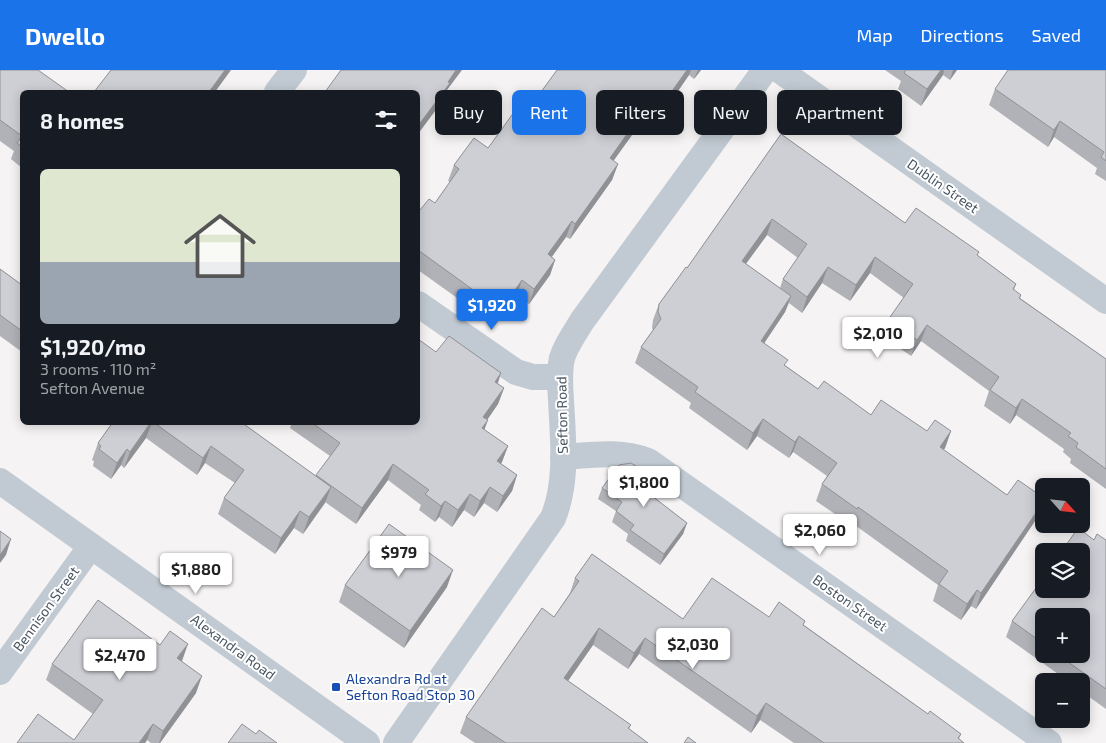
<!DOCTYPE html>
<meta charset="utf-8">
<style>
:root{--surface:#171b24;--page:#20242c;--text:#f1f3f6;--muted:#9ea1a6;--accent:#1a73e8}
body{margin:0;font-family:"Exo 2",sans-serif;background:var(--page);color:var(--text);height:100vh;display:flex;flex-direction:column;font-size:19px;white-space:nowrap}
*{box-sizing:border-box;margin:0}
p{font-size:16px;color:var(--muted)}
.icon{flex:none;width:28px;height:28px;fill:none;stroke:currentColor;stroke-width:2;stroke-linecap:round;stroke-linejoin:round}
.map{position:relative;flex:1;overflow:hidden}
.sheet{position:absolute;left:20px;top:20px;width:400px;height:335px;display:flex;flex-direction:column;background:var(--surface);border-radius:8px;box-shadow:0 2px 12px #0003}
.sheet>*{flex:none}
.banner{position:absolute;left:435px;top:20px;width:475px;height:45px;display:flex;gap:10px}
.needle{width:32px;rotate:117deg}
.buttons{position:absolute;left:1035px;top:408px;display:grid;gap:10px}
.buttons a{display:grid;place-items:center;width:55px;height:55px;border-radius:8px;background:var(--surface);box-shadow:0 2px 12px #0003;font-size:25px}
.price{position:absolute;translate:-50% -42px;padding:0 11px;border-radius:5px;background:#fff;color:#222;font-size:16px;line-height:32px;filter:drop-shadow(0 1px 2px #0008)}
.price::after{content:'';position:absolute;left:50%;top:30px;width:15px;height:11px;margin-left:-8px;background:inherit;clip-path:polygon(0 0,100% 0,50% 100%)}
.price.selected{background:var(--accent);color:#fff}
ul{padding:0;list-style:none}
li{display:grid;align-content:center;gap:10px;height:265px;padding:0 20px}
li span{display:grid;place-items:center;height:155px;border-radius:8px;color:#555}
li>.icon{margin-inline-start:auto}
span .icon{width:90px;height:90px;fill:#fffc;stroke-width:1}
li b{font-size:21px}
h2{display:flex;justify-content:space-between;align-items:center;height:60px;padding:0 20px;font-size:21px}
.chip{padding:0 18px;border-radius:8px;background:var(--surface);box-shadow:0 2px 12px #0003;font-size:18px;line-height:45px}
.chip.selected{background:var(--accent);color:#fff}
header{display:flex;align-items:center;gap:30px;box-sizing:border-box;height:70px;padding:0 25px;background:var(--accent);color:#fff}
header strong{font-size:24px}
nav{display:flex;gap:28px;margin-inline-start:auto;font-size:18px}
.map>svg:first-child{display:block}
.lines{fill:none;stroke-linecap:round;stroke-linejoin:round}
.minor{stroke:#c1cad2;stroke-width:26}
.wall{fill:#b0b2b7;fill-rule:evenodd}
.shaded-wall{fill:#909195}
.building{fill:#cdcfd5;stroke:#909195}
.transit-dot{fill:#1a4fb4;stroke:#fff;stroke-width:2}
.labels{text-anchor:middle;stroke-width:4;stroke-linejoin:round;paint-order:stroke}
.street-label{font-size:14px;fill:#4a5661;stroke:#fff}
.transit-label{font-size:14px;fill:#164399;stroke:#fff;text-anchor:start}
</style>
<header>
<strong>Dwello</strong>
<nav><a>Map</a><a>Directions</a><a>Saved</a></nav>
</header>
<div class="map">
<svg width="1106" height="673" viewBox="0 0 1106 673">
<rect width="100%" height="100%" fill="#f5f3f3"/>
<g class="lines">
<g class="minor">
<polyline points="779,0 1106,231"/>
<polyline points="277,22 294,0"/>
<polyline points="418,234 516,302 533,307 560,307"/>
<path d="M563,387C591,385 621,380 648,391L1049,673"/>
<polyline points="0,411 367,673"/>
<polyline points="0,602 91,476"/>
<path d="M396,673L553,448C568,411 563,370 561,330C560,317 559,301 562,288C566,275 575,263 582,251L765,0"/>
</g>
</g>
<g class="wall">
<polygon points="0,0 22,22 22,98 11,89 14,81 0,71"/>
<polygon points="557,0 701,0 694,9 689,5 665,40 661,37 650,52 645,47 613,91 618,94 612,110 570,169 566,167 552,187 555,190 550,205 529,234 517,225 495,255 418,200 418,138 420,140 435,133 450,112 448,111 454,95 488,78 533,33"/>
<polygon points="885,0 957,0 950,10 943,5 921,36 898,19 901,11"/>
<polygon points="1106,0 1106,111 1095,104 1097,98 1054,67 1048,77 989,35 995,19"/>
<path d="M781,64L905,153L979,182L977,185L1016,214L1014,220L1021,225L1020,228L1106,289V419L1070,393L1071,389L1063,382L1064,379L1016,345L1010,354L984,336L989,321L921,271L911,286L882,266L888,250L904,228L870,203L850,231L822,213L802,243L789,233L785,242L764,273L786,296L818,319L871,345L927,361H951L945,378L943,380L1007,425L1039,445L976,539L971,536L961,550L933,531L938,515L852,453L851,455L816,431L822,414L827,406L793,382L789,388L757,366L747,380L689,338L691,333L635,293L641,277L653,260L652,258L653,250L659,234L687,198ZM767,165L798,188L783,209L780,218L746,194Z"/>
<polygon points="0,199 22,215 22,214 22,282 0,266"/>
<polygon points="436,282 501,303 498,314 504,318 498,334 487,350 484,360 508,376 501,394 517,405 512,421 497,442 484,433 474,447 464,440 452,457 439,447 435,452 419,440 421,435 388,410 356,454 325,432 303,464 294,458 275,484 218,444 224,428 235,413 205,393 197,405 146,368 124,398 121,395 111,409 93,396 94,391 92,390 98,373 113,352 243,352 243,354 316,406 330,386 290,358 292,352 418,352"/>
<polygon points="648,404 644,415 642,418 687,453 683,464 660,495 626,471 628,464 612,452 616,441 598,429 602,418"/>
<path d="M1094,470H1106V639L1081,621V611H1068L1006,567L1012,551ZM1044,546L1081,584H1044Z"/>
<polygon points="575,508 683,549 769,547 804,555 928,644 961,664 959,669 964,673 794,673 760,650 751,663 639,584 628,599 593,575 568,611 631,655 629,659 648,673 475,673 460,663 466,647 554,547 570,523"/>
<polygon points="345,515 447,517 404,578 339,532"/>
<polygon points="181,591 196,623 160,673 151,673 147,670 145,673 17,673 74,670 93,644 46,610 52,594"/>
</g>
<g class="shaded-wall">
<polygon points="225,0 231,0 215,22 209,22"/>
<polygon points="456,0 462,0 447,20 444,29 418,64 418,56"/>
<polygon points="687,0 691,0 689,5 665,40 670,24"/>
<polygon points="698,0 701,0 694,9"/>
<polygon points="941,0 944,0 943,5 921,36 927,19"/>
<polygon points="953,0 957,0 950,10"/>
<polygon points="666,21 661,37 650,52 656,36"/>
<polygon points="650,32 645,47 604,104 610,88"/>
<polygon points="1060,51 1054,67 1048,77 1054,60"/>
<polygon points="618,94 612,110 570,169 575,154"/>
<polygon points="772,149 767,165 736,207 742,191"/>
<polygon points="572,151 566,167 542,200 548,184"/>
<polygon points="875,187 870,203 850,231 856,215"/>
<polygon points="555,190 550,205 529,234 534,219"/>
<polygon points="828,197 822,213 802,243 807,227"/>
<polygon points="522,210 517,225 495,255 501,240"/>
<polygon points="791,226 785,242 755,287 761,271"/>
<polygon points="927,255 921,271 911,286 917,270"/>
<polygon points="501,303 495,319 495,312"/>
<polygon points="504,318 498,334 478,363 483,347"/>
<polygon points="1022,329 1016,345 1010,354 1016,338"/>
<polygon points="763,349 757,366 747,380 753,363"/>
<polygon points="488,350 482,366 482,358"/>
<polygon points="152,352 146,368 124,398 130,382"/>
<polygon points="951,361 945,378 934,393 940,377"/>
<polygon points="799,366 793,382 789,388 795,372"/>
<polygon points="211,376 205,393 197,405 203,388"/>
<polygon points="508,376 502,392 492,407 497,391"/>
<polygon points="127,379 121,395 111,409 117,393"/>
<polygon points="393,394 388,410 356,454 362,438"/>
<polygon points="648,404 644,415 635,427 639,416"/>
<polygon points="517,405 512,421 497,442 503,426"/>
<polygon points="331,417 325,433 303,464 309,447"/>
<polygon points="490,417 484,433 474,447 480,431"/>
<polygon points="470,424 464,440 452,457 458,440"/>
<polygon points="445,431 439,447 435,452 441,436"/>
<polygon points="1044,431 1039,445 976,539 981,523"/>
<polygon points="300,441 294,458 275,484 281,468"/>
<polygon points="687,453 683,464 660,495 664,484"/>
<polygon points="11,469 6,485 0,493 0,485"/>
<polygon points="453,500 447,517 404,578 410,561"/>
<polygon points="977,520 971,536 961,550 967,534"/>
<polygon points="599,558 593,575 558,625 564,608"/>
<polygon points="645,568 639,584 628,599 634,583"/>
<polygon points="188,574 182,591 171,605 177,588"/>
<polygon points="202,606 196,623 160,673 159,673 163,661"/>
<polygon points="766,633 760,650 751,663 757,646"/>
<polygon points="153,654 147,670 145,673 139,673"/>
</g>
<g class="building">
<polygon points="0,0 38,0 69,22 22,22 22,77 17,73 22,66 0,50"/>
<polygon points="111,0 225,0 209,22 94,22"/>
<polygon points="341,0 456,0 448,12 450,13 418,56 418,22 325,22"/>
<polygon points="557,0 687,0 670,24 666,21 656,36 650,32 610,88 618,94 575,154 572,151 548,184 555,190 534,219 522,210 501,240 418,180 418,138 420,140 429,129 435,133 459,99 454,95 474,68 488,78 525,27 533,33"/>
<polygon points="906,0 941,0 927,19 904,3"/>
<polygon points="1008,0 1106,0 1106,91 1101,87 1104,82 1060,51 1054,60 995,19"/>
<polygon points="781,64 905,153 916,138 979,182 977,185 1016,214 1013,219 1021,225 1019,228 1106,289 1106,399 1076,377 1078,373 1068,366 1071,363 1022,329 1016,338 990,320 999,307 927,255 917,270 888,250 913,214 875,187 856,215 828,197 807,227 783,209 807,174 772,149 742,191 791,226 761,271 788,290 784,295 818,319 824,311 871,345 881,330 927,361 935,350 951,361 940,377 1007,425 1018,410 1044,428 1044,431 981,523 977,520 967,534 939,514 948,501 858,437 857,439 822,414 837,393 799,366 795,372 763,349 753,363 695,322 698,317 641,277 661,249 658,242 659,234 686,197 687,198"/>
<polygon points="0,199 22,215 22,214 22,261 0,245"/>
<polygon points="449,266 501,303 495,312 504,318 483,347 488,350 482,358 508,376 497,391 517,405 503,426 490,417 480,431 470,424 458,440 445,431 441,436 425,424 429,420 393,394 362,438 316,405 340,373 311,352 418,352 418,269 436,282"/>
<polygon points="113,352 151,352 130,382 127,379 117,393 99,379 101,376 98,373"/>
<polygon points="153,352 241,352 331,417 309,447 300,441 281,468 224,428 244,400 211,376 203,388"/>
<polygon points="631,393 648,404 639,416 687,453 664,484 630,460 634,455 616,441 622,432 602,418 619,395"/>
<polygon points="389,454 453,500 410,561 345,515"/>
<polygon points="1078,458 1094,470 1097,464 1106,470 1106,619 1057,584 1081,584 1081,546 1044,546 1044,574 1012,551 1044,507 1044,519 1081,519 1081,481 1062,481"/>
<polygon points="0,461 11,469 0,485"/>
<polygon points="592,484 683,549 712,508 769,547 779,532 805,551 803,555 862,597 928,644 930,641 961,664 958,668 964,673 824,673 766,633 757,646 645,568 634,583 599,558 564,608 631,655 628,658 648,673 506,673 466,647 542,538 554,547 579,511 575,508"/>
<polygon points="98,530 160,575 170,561 188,574 177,588 202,606 163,661 153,654 139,673 17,673 38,644 74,670 103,630 52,594"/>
<polygon points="242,654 256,664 259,660 277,673 228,673"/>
<polygon points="688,667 696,673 684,673"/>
</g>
<rect class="transit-dot" x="331" y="612" width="10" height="10" rx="2.5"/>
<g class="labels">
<g class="street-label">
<text transform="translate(943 116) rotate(35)" y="5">Dublin Street</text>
<text transform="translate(562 345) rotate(-91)" y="5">Sefton Road</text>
<text transform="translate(850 533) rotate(35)" y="5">Boston Street</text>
<text transform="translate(46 539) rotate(-54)" y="5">Bennison Street</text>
<text transform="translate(233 577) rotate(36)" y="5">Alexandra Road</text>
</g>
<g class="transit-label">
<text x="346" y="614">Alexandra Rd at<tspan x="346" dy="16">Sefton Road Stop 30</tspan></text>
</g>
</g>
</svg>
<div class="buttons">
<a><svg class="needle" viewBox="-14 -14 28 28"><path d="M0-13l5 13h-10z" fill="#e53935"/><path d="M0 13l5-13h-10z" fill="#9ea1a6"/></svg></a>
<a><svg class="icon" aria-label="layers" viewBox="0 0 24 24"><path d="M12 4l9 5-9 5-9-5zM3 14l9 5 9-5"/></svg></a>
<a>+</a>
<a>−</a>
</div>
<b class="price selected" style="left:492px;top:261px">$1,920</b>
<b class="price" style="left:878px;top:289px">$2,010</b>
<b class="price" style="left:644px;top:438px">$1,800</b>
<b class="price" style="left:820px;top:486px">$2,060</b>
<b class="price" style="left:399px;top:508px">$979</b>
<b class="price" style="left:196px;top:525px">$1,880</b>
<b class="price" style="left:693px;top:600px">$2,030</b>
<b class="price" style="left:120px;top:611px">$2,470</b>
<div class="banner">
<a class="chip">Buy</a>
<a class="chip selected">Rent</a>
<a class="chip">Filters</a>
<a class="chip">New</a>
<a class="chip">Apartment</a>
</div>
<section class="sheet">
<h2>8 homes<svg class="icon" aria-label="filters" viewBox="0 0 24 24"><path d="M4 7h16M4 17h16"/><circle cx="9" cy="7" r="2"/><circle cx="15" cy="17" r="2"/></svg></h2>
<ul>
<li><span style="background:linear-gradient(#dfe7d0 60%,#9aa5b1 0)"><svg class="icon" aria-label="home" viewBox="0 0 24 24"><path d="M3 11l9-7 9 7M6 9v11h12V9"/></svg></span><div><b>$1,920/mo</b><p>3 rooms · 110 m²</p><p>Sefton Avenue</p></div></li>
</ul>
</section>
</div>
